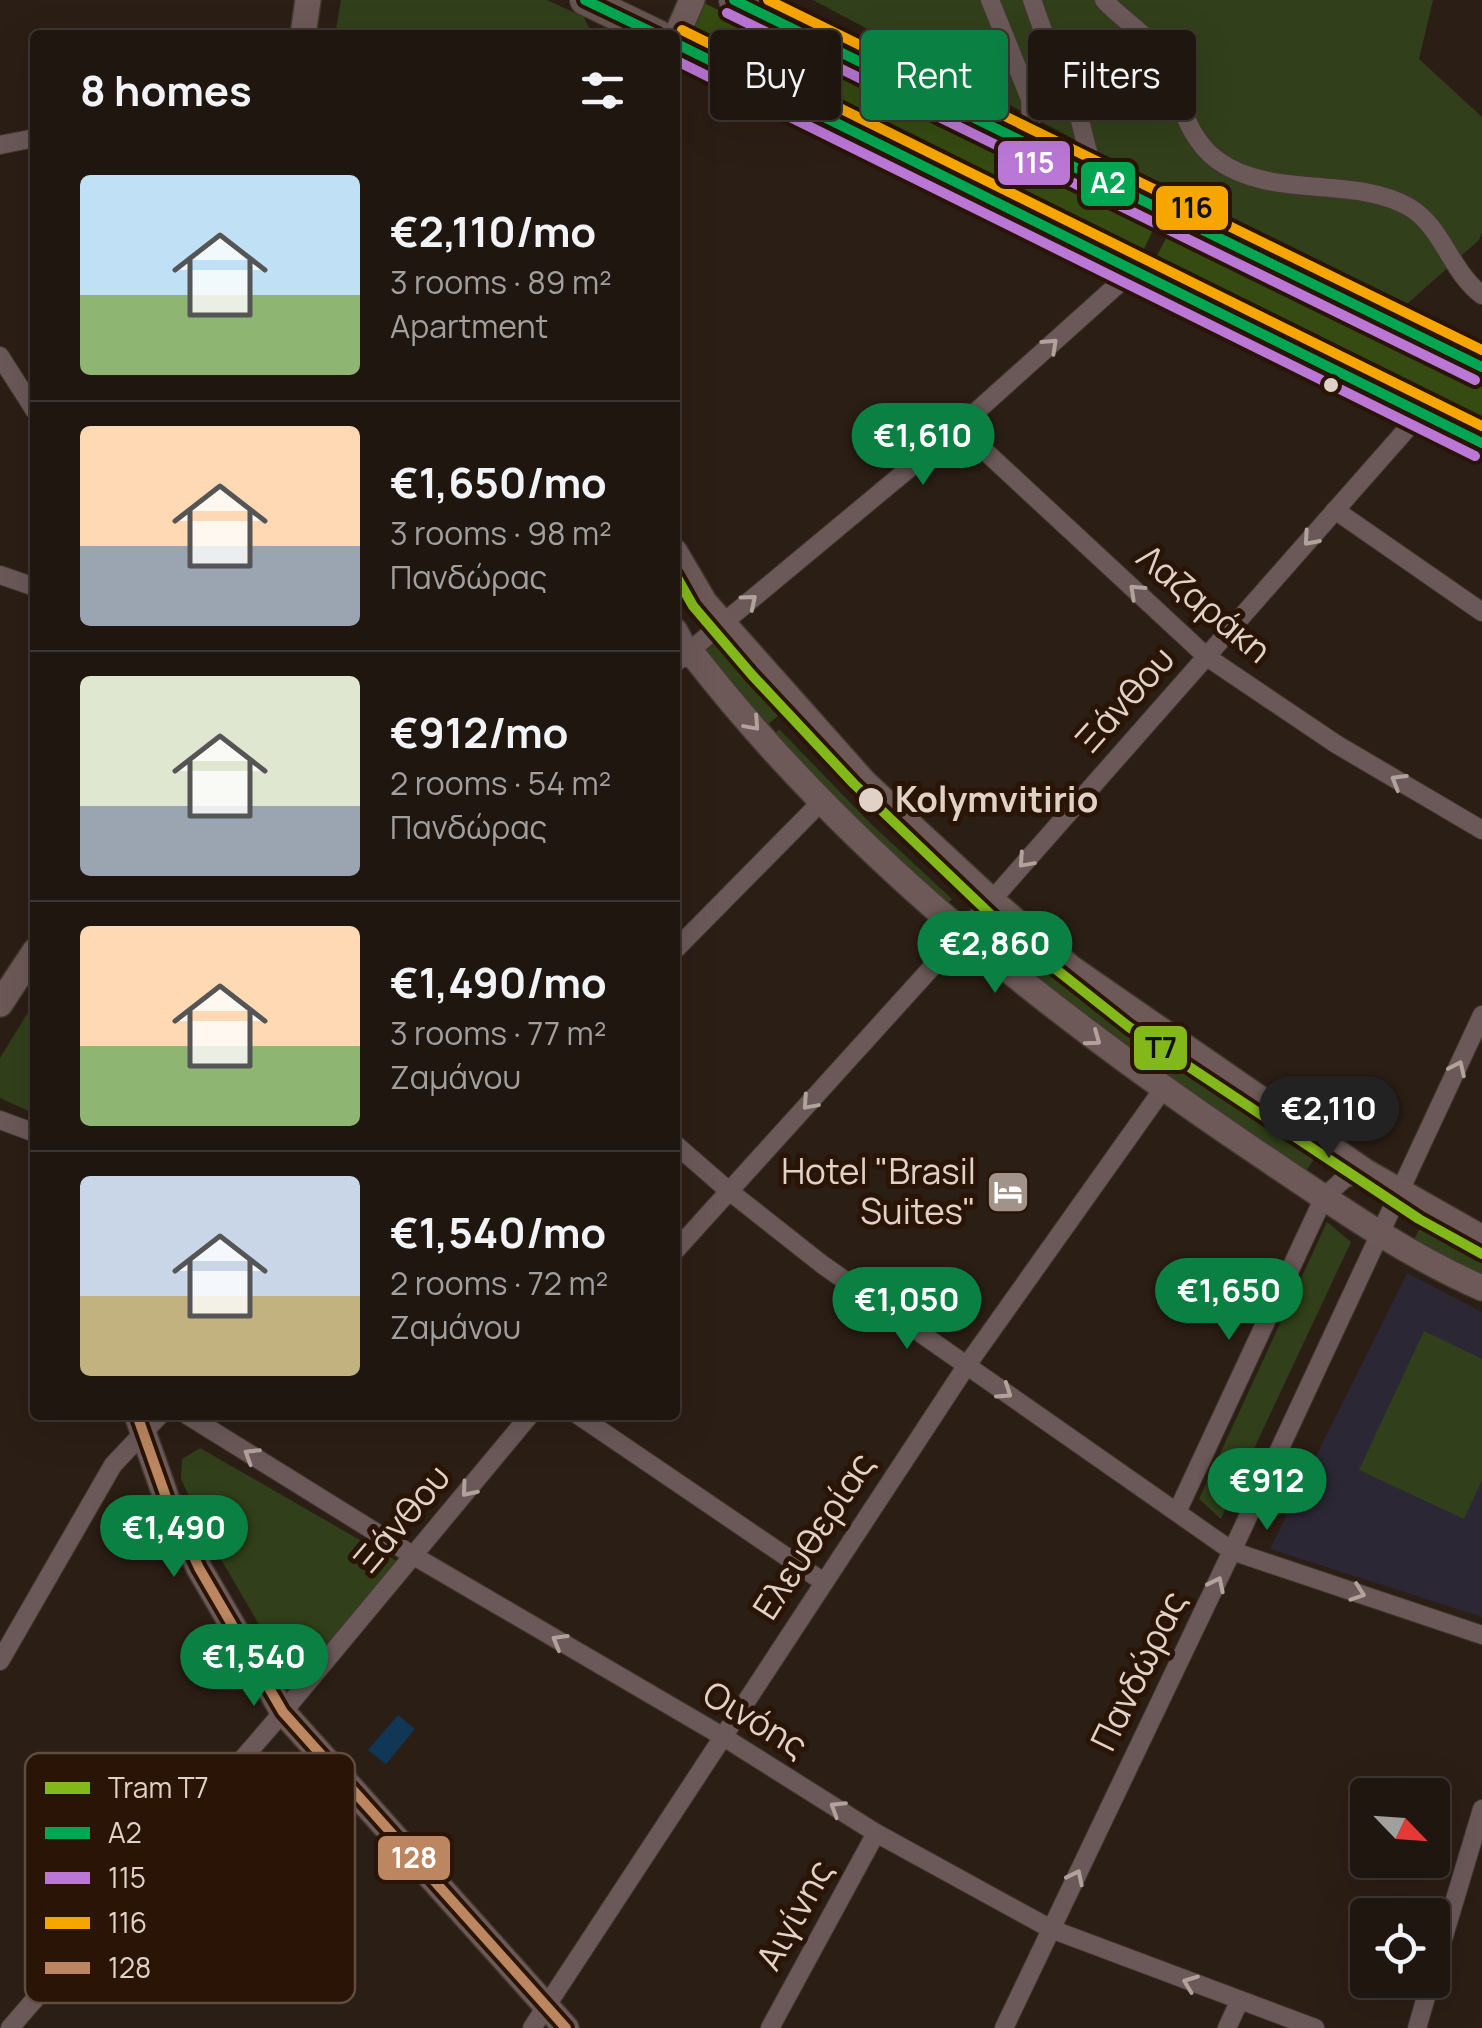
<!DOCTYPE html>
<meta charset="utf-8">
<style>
:root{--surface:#201610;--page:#2d231e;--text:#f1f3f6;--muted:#a29f9f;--line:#3d3530;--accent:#0b8043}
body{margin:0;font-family:Manrope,sans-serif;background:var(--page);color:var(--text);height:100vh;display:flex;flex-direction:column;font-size:38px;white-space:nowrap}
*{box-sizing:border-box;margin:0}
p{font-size:32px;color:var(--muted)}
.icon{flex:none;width:55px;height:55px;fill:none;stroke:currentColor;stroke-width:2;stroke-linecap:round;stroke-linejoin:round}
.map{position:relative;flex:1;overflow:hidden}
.details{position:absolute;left:30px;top:30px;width:650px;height:1390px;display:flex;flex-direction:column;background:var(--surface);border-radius:10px;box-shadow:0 10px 40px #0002,0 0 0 2px var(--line)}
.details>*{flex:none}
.banner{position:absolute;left:710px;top:30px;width:620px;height:90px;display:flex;gap:20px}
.needle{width:65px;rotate:115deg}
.controls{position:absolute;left:1350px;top:1778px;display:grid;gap:20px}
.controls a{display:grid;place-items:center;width:100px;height:100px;border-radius:10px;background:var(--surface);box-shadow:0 10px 40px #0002,0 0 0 2px var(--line);font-size:50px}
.price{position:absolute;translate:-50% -85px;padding:0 22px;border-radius:35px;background:var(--accent);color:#fff;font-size:32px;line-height:65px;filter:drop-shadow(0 2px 5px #0008)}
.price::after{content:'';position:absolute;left:50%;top:60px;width:30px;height:22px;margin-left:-15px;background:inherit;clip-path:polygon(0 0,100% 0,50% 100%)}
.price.active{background:#222;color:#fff}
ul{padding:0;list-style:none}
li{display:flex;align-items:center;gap:30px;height:250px;padding:0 50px}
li+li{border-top:2px solid var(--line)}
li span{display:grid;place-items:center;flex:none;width:280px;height:200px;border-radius:10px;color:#555}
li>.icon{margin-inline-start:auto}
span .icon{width:120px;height:120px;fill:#fffc;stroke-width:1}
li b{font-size:42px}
h2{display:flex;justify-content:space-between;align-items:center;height:120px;padding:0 50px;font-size:42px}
.pill{padding:0 35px;border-radius:10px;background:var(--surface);box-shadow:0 10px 40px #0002,0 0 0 2px var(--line);font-size:35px;line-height:90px}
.pill.active{background:var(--accent);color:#fff}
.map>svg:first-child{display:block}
.education{fill:#2b2734}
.green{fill:#31401a}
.forest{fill:#354b12}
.water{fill:#103756}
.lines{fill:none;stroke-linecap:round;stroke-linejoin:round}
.street-casing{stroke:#433830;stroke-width:20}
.secondary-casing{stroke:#433830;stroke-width:28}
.highway-casing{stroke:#433830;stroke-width:32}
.street{stroke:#6a5958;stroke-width:18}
.secondary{stroke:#6d5a58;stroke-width:25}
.highway{stroke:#665451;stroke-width:30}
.bus-1-casing{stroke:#291405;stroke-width:18}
.bus-2-casing{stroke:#291405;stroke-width:18}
.bus-3-casing{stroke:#291405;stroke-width:18}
.bus-4-casing{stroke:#291405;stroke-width:18}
.bus-1{stroke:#00a651;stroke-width:10}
.bus-2{stroke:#ba77d6;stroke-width:10}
.bus-3{stroke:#f7a600;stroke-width:10}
.bus-4{stroke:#bb8660;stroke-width:10}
.tram-1-casing{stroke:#291405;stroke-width:18}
.tram-1{stroke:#83b81a;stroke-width:10}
.oneway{stroke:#b1a29b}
.oneway2{stroke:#b3a29b}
.bus-dot{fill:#e1d2c8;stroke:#291405;stroke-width:4}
.labels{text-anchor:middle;stroke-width:10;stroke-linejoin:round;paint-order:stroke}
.street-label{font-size:35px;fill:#e1d2c8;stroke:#291405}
.stop-label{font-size:35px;font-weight:bold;fill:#e1d2c8;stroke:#291405;text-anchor:start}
.poi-label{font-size:35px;fill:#e1d2c8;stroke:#291405;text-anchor:end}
.key{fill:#291405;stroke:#604d40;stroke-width:2.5}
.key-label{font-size:28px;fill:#e1d2c8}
.line-badge{stroke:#291405;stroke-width:4}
.badge-label{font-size:28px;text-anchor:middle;font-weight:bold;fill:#fff}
.pale-badge-label{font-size:28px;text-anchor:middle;font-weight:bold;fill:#111}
</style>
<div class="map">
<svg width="1482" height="2028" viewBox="0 0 1482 2028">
<rect width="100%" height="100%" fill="#2b1e15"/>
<polygon class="education" points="1407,1273 1482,1312 1482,1617 1270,1549"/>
<g class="green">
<polygon points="341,0 547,0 584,17 590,30 602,35 335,35"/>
<polygon points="813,0 1433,0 1419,59 1482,117 1482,232 1479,240 1398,312"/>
<polygon points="725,642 788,708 766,726 703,653 715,643"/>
<polygon points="779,729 870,823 952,899 946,905 845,810 773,735"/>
<polygon points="1002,920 1321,1149 1306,1171 1148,1067 985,940"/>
<polygon points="35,1001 35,1114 0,1098 0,1058"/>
<polygon points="1426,1217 1482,1248 1482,1279 1412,1243"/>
<polygon points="1327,1222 1351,1242 1221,1519 1199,1499"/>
<polygon points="1424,1331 1482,1359 1482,1480 1464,1519 1359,1470"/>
<polygon points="200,1448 398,1562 295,1686 209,1539 181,1479 182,1459"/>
</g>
<g class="forest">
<polygon points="702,2 1156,224 1141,255 687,32 698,17"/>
<polygon points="1171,229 1482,382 1482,425 1154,261"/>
</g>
<polygon class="water" points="398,1715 415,1729 386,1764 368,1750"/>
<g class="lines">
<g class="street-casing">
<g id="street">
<polyline points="990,0 1030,99 1031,121 1024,142"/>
<polyline points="1032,0 1046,39 1070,82 1094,175"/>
<path d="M1104,0C1121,19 1145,32 1159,54C1180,89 1182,134 1217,160C1272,200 1353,175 1409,207C1443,227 1450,271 1482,295"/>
<polyline points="0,145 35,138"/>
<polyline points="0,356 35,411"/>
<polyline points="959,427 1207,657 1336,744 1482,830"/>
<polyline points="1335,510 1482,612"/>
<polyline points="0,575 35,587"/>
<polyline points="675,663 959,427 1135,269"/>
<polyline points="675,950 822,801"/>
<polyline points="0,1120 35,1133"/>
<polyline points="675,1144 729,1191 823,1265 1232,1551 1482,1635"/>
<polyline points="675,1251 962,934 1421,413"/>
<polyline points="187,1415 414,1556 722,1736 876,1833 1051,1929 1315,2028"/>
<polyline points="578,1415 822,1581"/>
<polyline points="1178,1510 1324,1197 1344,1179 1366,1172"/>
<polyline points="0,1661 113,1465 160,1415"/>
<polyline points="1432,1976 1482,1809"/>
<polyline points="10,2028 283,1712 530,1415"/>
<polyline points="532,2028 967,1365 1163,1089"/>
<polyline points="770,2028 876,1833"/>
<polyline points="1004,2028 1232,1551 1482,1015"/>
<polyline points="1227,2028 1239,2002"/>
<polyline points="1417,2028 1431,1980"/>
</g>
</g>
<g class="secondary-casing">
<g id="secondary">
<polyline points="303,35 308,0"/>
<polyline points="675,39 692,0"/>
<polyline points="675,552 705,603 865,783 991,900 1071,968 1366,1172 1482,1238"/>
<path d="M675,631L687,654L695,657C848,853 1045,1009 1249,1147C1325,1198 1398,1251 1482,1288"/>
<polyline points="0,1004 35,951"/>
<polyline points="137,1415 166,1497 199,1568 283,1712 566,2028"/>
</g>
</g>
<g class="highway-casing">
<g id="highway">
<polyline points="585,0 658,35"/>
<polyline points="734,0 1482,367"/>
<polyline points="675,43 1482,443"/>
</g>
</g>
<use href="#street" class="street"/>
<use href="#secondary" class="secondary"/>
<use href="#highway" class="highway"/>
<g class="bus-1-casing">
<g id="bus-1">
<polyline points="585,0 658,35"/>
<polyline points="734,0 1482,367"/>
<polyline points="675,43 1482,443"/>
</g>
</g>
<g class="bus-2-casing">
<g id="bus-2">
<polyline points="727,13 1475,380"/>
<polyline points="675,60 1475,456"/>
</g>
</g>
<g class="bus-3-casing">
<g id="bus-3">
<polyline points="768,0 1482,350"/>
<polyline points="682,30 1482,426"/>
</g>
</g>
<g class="bus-4-casing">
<polyline id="bus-4" points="137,1415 166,1497 199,1568 283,1712 566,2028"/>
</g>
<use href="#bus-1" class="bus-1"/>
<use href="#bus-2" class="bus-2"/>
<use href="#bus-3" class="bus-3"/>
<use href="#bus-4" class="bus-4"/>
<g class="tram-1-casing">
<polyline id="tram-1" points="675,574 693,606 752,675 854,784 1009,932 1129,1027 1419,1219 1482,1254"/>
</g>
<use href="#tram-1" class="tram-1"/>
</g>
<defs><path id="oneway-chevron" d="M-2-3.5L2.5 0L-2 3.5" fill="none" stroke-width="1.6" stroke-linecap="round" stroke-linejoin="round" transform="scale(2.5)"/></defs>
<g class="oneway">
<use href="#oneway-chevron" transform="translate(1051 345) rotate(-43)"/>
<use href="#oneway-chevron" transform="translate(1310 539) rotate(131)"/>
<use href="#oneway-chevron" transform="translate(1136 591) rotate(-137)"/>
<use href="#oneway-chevron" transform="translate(750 601) rotate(-40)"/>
<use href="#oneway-chevron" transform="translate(1398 781) rotate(-149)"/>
<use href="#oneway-chevron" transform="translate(1025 861) rotate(132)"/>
<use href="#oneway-chevron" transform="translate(1458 1068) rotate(-65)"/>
<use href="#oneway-chevron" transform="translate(809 1103) rotate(132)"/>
<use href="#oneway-chevron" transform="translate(1005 1392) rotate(34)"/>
<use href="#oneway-chevron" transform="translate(251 1455) rotate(-148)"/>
<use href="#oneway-chevron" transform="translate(468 1490) rotate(130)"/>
<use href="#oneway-chevron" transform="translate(1217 1584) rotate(-64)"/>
<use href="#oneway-chevron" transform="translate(1358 1593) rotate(19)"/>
<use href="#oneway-chevron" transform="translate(559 1641) rotate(-150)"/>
<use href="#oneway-chevron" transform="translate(837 1808) rotate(-148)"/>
<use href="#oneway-chevron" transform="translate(1076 1877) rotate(-64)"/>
<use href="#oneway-chevron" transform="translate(1190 1983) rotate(-159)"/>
</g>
<g class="oneway2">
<use href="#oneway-chevron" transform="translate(753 724) rotate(48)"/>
<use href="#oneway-chevron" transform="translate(1094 1039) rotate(36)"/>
</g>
<defs>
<g id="hotel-square" transform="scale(2.25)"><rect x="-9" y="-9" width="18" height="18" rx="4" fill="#a19389" stroke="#291405"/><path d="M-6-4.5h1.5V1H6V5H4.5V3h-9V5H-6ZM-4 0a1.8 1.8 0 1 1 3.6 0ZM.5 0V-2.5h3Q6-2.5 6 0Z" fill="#fff"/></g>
</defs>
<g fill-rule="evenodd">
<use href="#hotel-square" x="1008" y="1192"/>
</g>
<g class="bus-dot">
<circle cx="1331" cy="385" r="9"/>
<circle cx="871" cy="800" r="14"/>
</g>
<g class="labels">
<g class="street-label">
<text transform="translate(1204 604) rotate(40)" y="12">Λαζαράκη</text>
<text transform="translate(1125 700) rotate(-48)" y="12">Ξάνθου</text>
<text transform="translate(402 1519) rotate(-50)" y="12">Ξάνθου</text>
<text transform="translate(814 1536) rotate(-57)" y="12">Ελευθερίας</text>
<text transform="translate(1139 1671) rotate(-64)" y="12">Πανδώρας</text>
<text transform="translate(755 1720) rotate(31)" y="12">Οινόης</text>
<text transform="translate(795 1915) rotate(-61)" y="12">Αιγίνης</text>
</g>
<g class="stop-label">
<text x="895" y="812">Kolymvitirio</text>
</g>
<g class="poi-label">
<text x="976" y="1184">Hotel "Brasil<tspan x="976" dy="40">Suites"</tspan></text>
</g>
</g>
<rect x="25" y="1753" width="330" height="250" rx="15" class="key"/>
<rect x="45" y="1782" width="45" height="12" fill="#83b81a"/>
<rect x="45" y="1827" width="45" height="12" fill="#00a651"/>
<rect x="45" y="1872" width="45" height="12" fill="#ba77d6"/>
<rect x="45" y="1917" width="45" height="12" fill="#f7a600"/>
<rect x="45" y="1962" width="45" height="12" fill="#bb8660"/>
<g class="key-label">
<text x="108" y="1798">Tram Τ7</text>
<text x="108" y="1843">Α2</text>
<text x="108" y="1888">115</text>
<text x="108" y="1933">116</text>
<text x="108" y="1978">128</text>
</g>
<g class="line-badge">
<rect x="996" y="139" width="76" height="48" rx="10" fill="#ba77d6"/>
<rect x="1079" y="160" width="58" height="48" rx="10" fill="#00a651"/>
<rect x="1154" y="184" width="76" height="48" rx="10" fill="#f7a600"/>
<rect x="1132" y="1024" width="57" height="48" rx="10" fill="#83b81a"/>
<rect x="376" y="1834" width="76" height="48" rx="10" fill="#bb8660"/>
</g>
<g class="badge-label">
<text x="1034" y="173">115</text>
<text x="1108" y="193">Α2</text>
<text x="414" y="1868">128</text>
</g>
<g class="pale-badge-label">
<text x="1192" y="218">116</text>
<text x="1161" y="1058">Τ7</text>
</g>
</svg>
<div class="controls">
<a><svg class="needle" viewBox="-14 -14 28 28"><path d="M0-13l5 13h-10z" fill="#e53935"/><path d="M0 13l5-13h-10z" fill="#a29f9f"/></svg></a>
<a><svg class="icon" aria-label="locate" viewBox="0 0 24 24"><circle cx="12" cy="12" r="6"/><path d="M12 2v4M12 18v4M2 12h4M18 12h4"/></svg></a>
</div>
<b class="price" style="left:923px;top:488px">€1,610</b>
<b class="price" style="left:995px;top:996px">€2,860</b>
<b class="price active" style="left:1329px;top:1161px">€2,110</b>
<b class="price" style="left:1229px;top:1343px">€1,650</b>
<b class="price" style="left:907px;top:1352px">€1,050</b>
<b class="price" style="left:1267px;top:1533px">€912</b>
<b class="price" style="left:174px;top:1580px">€1,490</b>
<b class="price" style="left:254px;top:1709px">€1,540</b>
<div class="banner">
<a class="pill">Buy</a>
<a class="pill active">Rent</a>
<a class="pill">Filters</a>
</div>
<section class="details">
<h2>8 homes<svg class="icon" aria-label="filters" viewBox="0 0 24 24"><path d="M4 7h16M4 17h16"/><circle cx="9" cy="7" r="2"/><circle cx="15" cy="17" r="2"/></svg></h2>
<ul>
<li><span style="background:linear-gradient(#bfe0f5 60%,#8fb573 0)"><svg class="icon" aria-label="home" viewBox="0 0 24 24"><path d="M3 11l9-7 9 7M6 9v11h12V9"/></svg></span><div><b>€2,110/mo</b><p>3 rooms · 89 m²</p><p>Apartment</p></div></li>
<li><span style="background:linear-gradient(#ffd9b3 60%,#9aa5b1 0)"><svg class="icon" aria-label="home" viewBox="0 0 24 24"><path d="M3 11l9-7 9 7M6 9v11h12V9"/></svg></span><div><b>€1,650/mo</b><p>3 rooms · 98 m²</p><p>Πανδώρας</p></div></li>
<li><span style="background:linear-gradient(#dfe7d0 65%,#9aa5b1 0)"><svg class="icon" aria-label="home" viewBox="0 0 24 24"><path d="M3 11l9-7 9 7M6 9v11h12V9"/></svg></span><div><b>€912/mo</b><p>2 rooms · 54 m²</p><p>Πανδώρας</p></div></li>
<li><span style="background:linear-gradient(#ffd9b3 60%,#8fb573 0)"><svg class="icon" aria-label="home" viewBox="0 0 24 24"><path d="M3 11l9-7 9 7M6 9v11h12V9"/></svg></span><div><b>€1,490/mo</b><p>3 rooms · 77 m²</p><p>Ζαμάνου</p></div></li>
<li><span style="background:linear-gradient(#c9d6e8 60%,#c2b280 0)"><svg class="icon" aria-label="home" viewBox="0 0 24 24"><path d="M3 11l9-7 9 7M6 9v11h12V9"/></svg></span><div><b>€1,540/mo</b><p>2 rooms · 72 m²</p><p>Ζαμάνου</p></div></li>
</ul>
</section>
</div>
